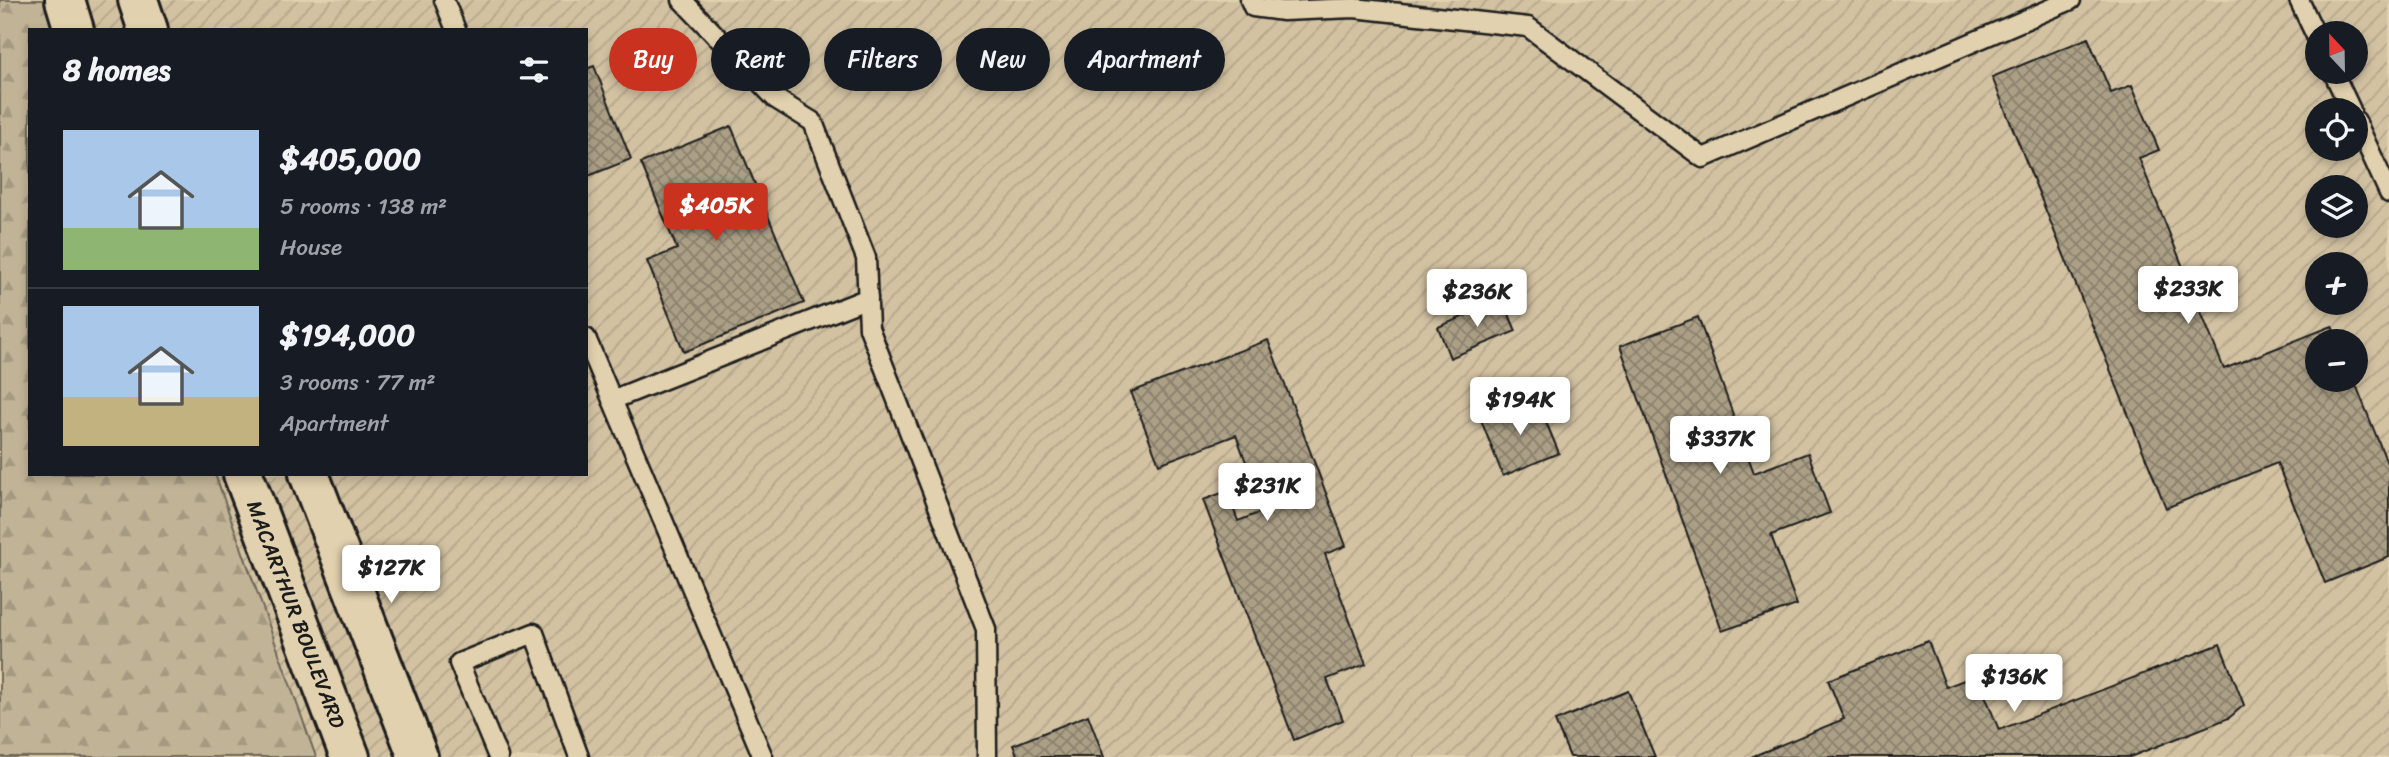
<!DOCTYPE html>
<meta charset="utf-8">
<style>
:root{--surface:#171b24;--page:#20242c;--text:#f1f3f6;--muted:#9ea1a6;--line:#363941;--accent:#c8321e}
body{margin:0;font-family:Sriracha,sans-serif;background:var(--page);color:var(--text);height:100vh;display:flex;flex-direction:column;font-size:26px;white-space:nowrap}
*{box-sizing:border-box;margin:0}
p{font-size:23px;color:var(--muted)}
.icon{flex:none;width:38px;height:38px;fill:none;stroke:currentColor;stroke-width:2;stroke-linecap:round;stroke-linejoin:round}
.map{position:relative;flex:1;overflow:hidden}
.side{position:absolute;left:28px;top:28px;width:560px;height:448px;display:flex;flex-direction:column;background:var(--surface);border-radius:0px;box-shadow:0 4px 10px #0003}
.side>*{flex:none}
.guide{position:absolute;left:609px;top:28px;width:665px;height:63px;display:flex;gap:14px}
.needle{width:46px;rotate:338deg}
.tools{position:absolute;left:2305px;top:21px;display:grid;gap:14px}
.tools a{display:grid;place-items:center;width:63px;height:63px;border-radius:50%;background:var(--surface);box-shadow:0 4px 10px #0003;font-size:35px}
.price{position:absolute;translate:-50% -60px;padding:0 16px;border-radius:7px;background:#fff;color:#222;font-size:23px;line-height:46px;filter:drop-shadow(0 2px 4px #0008)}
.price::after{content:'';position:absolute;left:50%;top:42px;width:21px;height:16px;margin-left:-10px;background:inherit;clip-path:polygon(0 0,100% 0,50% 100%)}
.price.selected{background:var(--accent);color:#fff}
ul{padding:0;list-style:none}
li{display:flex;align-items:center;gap:21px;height:175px;padding:0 35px}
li+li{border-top:2px solid var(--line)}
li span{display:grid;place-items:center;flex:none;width:196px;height:140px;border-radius:0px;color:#555}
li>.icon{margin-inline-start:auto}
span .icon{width:84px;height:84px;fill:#fffc;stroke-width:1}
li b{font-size:30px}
h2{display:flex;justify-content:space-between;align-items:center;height:84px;padding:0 35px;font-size:30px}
.pill{padding:0 24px;border-radius:32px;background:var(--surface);box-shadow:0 4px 10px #0003;font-size:24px;line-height:63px}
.pill.selected{background:var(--accent);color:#fff}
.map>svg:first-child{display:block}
.industrial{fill:url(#industrial-furrows);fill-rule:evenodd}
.forest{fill:url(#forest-firs);stroke:#6e6859;stroke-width:2}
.building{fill:url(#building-cross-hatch);stroke:#1c1c1c;stroke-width:2}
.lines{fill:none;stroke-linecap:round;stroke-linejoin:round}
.service-casing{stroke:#1c1c1c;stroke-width:23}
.secondary-casing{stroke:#1c1c1c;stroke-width:44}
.service{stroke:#e2d1ae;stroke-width:18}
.secondary{stroke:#e2d1ae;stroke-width:38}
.labels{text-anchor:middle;stroke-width:5;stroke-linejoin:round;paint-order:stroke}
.street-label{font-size:21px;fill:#1c1c1c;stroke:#e2d1ae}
</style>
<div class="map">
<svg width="2389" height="757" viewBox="0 0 2389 757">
<defs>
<pattern id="industrial-furrows" width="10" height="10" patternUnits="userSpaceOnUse" patternTransform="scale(1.75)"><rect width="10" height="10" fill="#d2c2a2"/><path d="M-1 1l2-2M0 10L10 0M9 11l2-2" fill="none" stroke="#b4a68b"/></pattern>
<pattern id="forest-firs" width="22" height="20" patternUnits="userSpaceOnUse" patternTransform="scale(1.75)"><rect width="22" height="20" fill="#c1b396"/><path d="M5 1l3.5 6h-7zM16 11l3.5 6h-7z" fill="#a59981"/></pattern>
<pattern id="building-cross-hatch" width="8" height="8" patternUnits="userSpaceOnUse" patternTransform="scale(1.75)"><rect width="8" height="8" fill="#ab9f86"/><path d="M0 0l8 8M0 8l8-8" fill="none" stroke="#8a816d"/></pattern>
</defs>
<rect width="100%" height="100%" fill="#e2d1ae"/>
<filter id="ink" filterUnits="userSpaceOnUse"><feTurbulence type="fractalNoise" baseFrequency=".0143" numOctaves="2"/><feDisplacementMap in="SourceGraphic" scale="14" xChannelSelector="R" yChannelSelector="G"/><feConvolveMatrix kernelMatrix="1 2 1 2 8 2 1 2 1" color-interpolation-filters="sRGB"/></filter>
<g filter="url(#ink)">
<path class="industrial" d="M46,0H2389V757H316L215,474H586V30H56ZM2317,33H2356V72H2317ZM2317,110H2356V149H2317ZM2317,187H2356V226H2317ZM2317,264H2356V303H2317ZM2317,341H2356V380H2317Z"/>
<polygon class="forest" points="0,0 46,0 56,30 30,30 30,474 215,474 316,757 0,757"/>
<g class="building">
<polygon points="2088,38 2111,93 2132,85 2159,150 2139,158 2224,369 2332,326 2338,341 2317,341 2317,380 2354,380 2389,468 2389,557 2325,583 2277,463 2166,508 1992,77"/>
<polygon points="594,66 631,159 586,177 586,69"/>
<polygon points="731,126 804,303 684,352 647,261 677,249 641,163"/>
<polygon points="1503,300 1516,331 1450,358 1438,327"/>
<polygon points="1698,317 1754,473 1808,453 1830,513 1771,535 1797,605 1722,631 1620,346"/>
<polygon points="1268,340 1346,546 1325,554 1366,664 1327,679 1343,720 1294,740 1203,500 1227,491 1238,521 1264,511 1236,435 1159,464 1131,392"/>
<polygon points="1536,398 1559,453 1503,476 1481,420"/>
<polygon points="1928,641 1946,687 1977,675 1999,730 2220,644 2244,705 2229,718 2130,757 1751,757 1844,719 1828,680"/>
<polygon points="1628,691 1655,757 1570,757 1555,721"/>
<polygon points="1088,715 1104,757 1018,757 1013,745"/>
</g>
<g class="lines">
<g class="service-casing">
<g id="service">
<polyline points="444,0 456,30"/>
<polyline points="682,0 776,99 813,122 866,258 869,328 986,629 987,757"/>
<polyline points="1250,0 1253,7 1283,11 1354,8 1528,27 1703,158 2071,0"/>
<polyline points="2299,0 2317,38"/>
<polyline points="2333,72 2351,110"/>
<polyline points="2356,121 2389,193"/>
<polyline points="586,338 763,757"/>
<polyline points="612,400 868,298"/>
<polyline points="498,757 459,663 534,633 579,757"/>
</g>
</g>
<g class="secondary-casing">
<g id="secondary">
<polyline points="65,0 74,30"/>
<polyline points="138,0 148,30"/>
<path id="s1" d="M243,474L350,757"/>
<polyline points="309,474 418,757"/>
</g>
</g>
<use href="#service" class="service"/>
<use href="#secondary" class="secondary"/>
</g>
</g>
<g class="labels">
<g class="street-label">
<text dy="7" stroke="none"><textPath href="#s1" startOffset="150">MACARTHUR BOULEVARD</textPath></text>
</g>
</g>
</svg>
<div class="tools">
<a><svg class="needle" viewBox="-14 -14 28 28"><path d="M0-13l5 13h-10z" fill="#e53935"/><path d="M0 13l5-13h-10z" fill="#9ea1a6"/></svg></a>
<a><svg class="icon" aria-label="locate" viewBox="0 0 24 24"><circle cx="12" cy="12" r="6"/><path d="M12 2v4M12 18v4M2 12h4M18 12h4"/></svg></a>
<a><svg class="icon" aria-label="layers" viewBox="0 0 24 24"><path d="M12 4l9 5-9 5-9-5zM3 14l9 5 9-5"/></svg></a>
<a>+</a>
<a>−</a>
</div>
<b class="price selected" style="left:716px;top:243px">$405K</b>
<b class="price" style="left:2188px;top:326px">$233K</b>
<b class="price" style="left:1477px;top:329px">$236K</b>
<b class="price" style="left:1520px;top:437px">$194K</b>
<b class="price" style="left:1720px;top:476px">$337K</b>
<b class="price" style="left:1267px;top:523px">$231K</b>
<b class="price" style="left:391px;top:605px">$127K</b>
<b class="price" style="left:2014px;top:714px">$136K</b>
<div class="guide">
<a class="pill selected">Buy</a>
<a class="pill">Rent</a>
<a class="pill">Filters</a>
<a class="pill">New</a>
<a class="pill">Apartment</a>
</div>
<section class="side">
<h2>8 homes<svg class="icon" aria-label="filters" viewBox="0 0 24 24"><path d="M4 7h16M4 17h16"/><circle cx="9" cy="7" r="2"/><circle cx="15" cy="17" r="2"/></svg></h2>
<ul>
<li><span style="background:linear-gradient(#a9c7e8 70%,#8fb573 0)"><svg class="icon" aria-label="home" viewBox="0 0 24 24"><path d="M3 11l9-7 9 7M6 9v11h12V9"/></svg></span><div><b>$405,000</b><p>5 rooms · 138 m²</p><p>House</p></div></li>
<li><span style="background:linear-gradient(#a9c7e8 65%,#c2b280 0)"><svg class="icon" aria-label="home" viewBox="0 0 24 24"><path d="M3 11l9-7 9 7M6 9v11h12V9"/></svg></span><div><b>$194,000</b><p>3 rooms · 77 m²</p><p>Apartment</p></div></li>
</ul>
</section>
</div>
